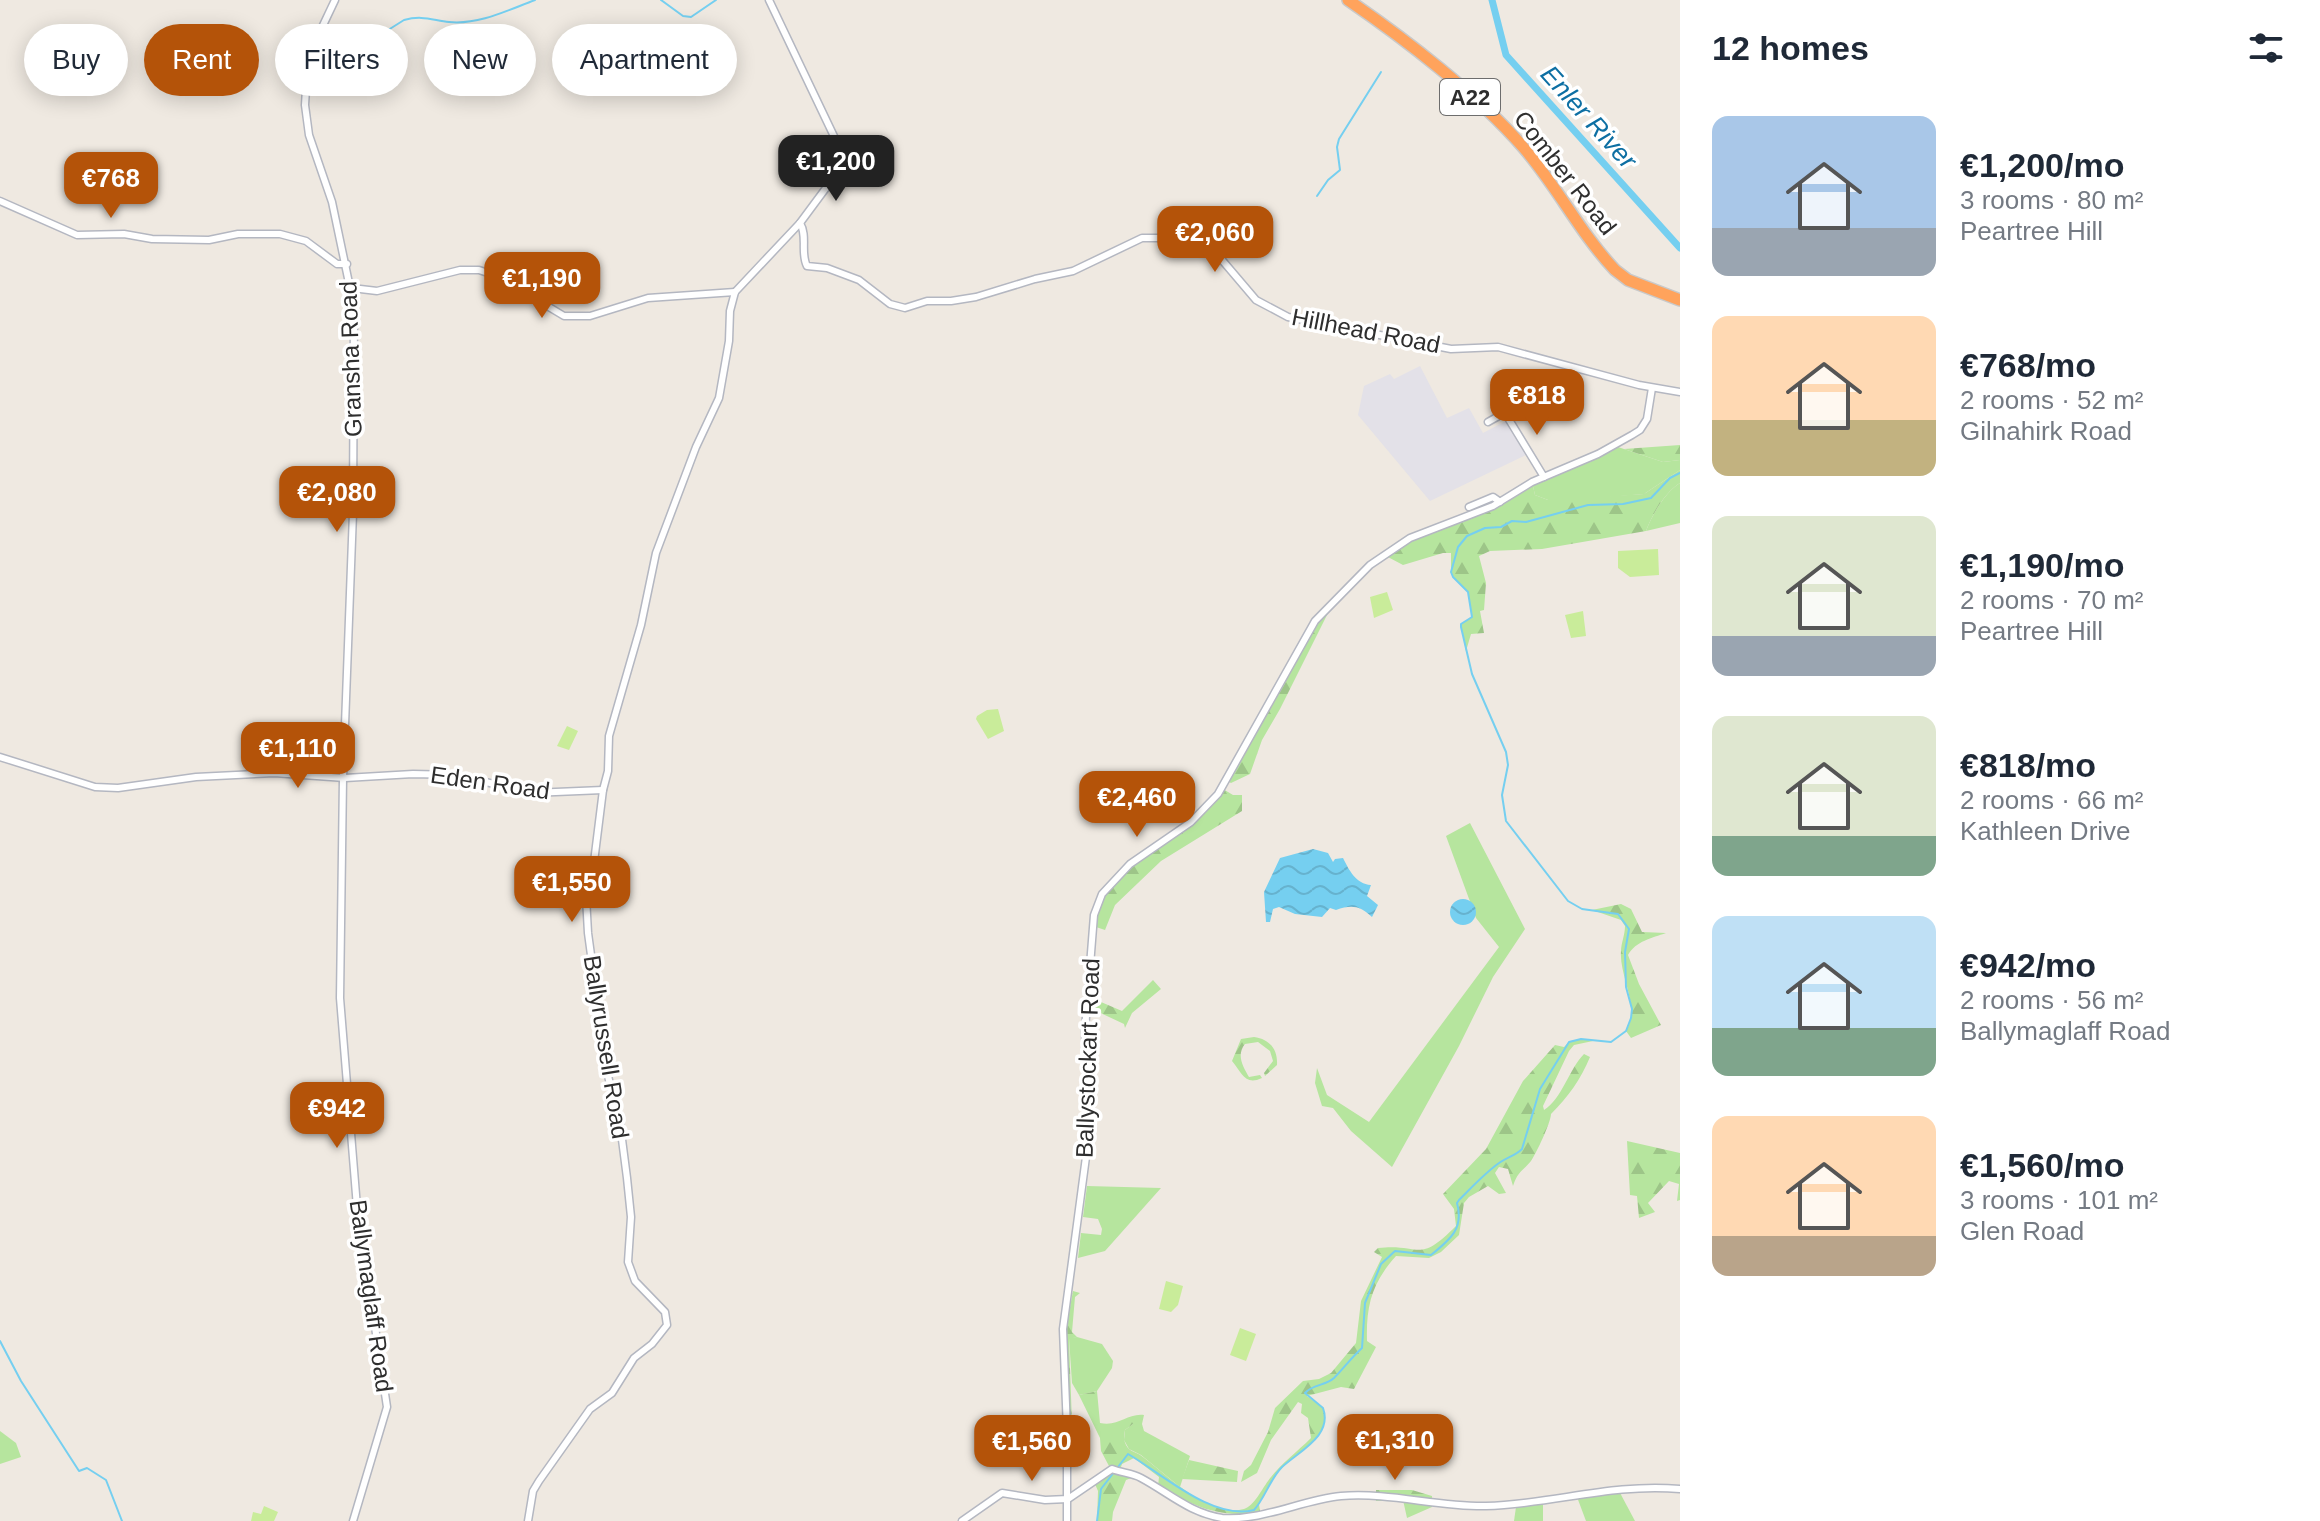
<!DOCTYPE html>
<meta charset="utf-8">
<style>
:root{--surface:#fff;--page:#f2f2f3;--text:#1f2937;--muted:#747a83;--accent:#b45309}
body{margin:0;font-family:Arial,sans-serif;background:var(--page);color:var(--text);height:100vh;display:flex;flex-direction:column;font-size:30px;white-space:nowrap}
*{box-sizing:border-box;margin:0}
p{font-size:26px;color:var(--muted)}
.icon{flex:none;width:44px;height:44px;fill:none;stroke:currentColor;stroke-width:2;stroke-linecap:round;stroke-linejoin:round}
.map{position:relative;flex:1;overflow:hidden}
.drawer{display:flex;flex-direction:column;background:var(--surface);width:640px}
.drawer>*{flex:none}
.top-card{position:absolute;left:24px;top:24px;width:760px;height:72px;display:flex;gap:16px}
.price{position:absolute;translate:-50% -68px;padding:0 18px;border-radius:16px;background:var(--accent);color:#fff;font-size:26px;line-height:52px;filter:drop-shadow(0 2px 4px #0008)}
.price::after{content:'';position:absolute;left:50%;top:48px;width:24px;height:18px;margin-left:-12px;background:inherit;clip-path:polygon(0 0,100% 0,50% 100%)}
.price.on{background:#222;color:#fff}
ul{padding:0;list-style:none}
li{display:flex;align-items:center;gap:24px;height:200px;padding:0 32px}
li span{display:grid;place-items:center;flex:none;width:224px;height:160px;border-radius:16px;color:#555}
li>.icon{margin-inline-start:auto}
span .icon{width:96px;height:96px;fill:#fffc;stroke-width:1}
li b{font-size:34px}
h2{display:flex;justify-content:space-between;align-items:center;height:96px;padding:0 32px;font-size:34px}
.chip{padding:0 28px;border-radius:36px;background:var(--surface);box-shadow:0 4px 20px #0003;font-size:28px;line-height:72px}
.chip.on{background:var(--accent);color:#fff}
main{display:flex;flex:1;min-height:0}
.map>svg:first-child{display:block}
.industrial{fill:#e3e1e8}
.grass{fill:#b6e59e}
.forest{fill:url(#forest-firs)}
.pitch{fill:#c9ec9a}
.water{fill:url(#water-waves)}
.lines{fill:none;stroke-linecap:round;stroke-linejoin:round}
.stream{stroke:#75cff0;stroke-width:2}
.river{stroke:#75cff0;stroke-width:7}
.minor-casing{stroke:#b4b7c1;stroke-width:9}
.highway-casing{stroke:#c9c9c9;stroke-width:14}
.minor{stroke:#fff;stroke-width:6}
.highway{stroke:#ffa35c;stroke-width:11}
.labels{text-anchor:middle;stroke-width:7;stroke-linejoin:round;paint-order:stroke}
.shield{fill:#fff;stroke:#6d6d6d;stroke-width:2}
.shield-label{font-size:22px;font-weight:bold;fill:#2e2e2e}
.street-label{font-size:24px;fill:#2e2e2e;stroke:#fff}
.water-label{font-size:26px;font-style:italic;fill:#0d6fa3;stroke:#fff}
</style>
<main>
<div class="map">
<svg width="1680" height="1521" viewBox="0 0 1680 1521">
<defs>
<pattern id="forest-firs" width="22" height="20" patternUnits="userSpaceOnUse" patternTransform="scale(2)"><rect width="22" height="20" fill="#b6e59e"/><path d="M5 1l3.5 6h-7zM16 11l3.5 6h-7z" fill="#9dc588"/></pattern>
<pattern id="water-waves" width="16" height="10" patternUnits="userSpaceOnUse" patternTransform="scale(2)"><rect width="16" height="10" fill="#75cff0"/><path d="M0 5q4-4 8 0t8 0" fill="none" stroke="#66b2ce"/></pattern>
</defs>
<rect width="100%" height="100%" fill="#efe9e1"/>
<polygon class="industrial" points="1420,366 1447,418 1469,408 1483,433 1506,421 1526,455 1430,501 1358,415 1364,386 1390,374 1394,379"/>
<g class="grass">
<polygon points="1618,447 1663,462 1680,460 1680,470 1644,494 1574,500 1548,500 1535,495 1532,482 1546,480"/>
<path d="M1680,483V523L1646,531C1652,515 1665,492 1680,483Z"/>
<polygon points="1470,823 1525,929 1493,977 1459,1046 1392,1167 1351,1131 1333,1108 1322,1106 1315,1083 1317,1068 1327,1095 1369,1122 1499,947 1476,918 1446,836"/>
<polygon points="1087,1186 1161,1188 1105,1251 1078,1258 1081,1233 1101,1235 1102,1229 1098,1219 1083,1217"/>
<polygon points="1077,1337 1102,1344 1113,1361 1112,1368 1097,1391 1079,1395 1072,1383 1069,1338"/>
<polygon points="1133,1424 1142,1424 1144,1431 1190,1456 1180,1487 1141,1455 1129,1449 1124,1440 1125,1430"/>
<polygon points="0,1431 16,1443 21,1457 0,1464"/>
<polygon points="1619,1491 1635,1521 1586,1521 1577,1497"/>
<polygon points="1543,1503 1543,1521 1514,1521 1516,1507"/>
</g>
<g class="forest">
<polygon points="1680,445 1680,460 1663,462 1624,449"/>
<path d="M1680,470V483C1665,492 1652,515 1646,531L1542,549L1490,551L1479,556L1486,583L1484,610L1480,611L1484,633L1471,634L1466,651L1461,627V624L1472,617L1468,592L1453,577L1451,572V553H1443L1403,565L1386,556L1414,539L1502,505L1533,486L1535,495L1548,500L1644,494Z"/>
<polygon points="1332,605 1280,709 1262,740 1250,774 1231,783 1227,781 1316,622"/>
<polygon points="1223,789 1233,795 1242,795 1242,811 1161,861 1115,905 1105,930 1093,926 1101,897 1130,864 1168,840"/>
<path d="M1621,904L1631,909L1642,932L1666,933C1652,938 1636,941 1628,955L1639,984L1661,1025L1631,1038L1626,1031C1641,1007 1619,977 1621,951C1621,943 1625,935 1625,926L1621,920L1592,910Z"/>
<polygon points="1153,980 1161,989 1132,1013 1125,1028 1124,1024 1092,1009 1086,1009 1087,996 1122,1011"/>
<path d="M1254,1037C1270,1039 1278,1050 1277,1065L1265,1076L1264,1073L1273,1061L1270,1051L1258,1042L1245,1044C1236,1055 1243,1067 1249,1077L1260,1075L1262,1078C1245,1086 1242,1073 1232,1061L1241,1039Z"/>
<path d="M1581,1039L1593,1041L1574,1045L1569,1051L1543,1106L1544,1110C1562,1099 1569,1069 1584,1054L1590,1057C1581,1079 1568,1097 1551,1114C1551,1122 1536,1154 1531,1161C1522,1172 1518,1171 1513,1186L1508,1169L1499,1167L1495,1173L1506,1193L1499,1194L1488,1186L1469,1197L1464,1203L1459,1235L1441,1252L1429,1258L1396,1256C1372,1283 1366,1305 1367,1341L1376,1347L1354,1389L1341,1387L1307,1396L1323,1408C1332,1436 1300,1451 1283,1467C1273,1476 1266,1492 1259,1504L1260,1511C1222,1521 1190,1504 1158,1486L1159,1477L1134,1458L1122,1464L1120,1470L1109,1466L1101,1451L1100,1438L1079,1395L1097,1391L1100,1423C1119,1427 1127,1413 1144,1415L1142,1424H1133L1125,1430C1124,1436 1123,1442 1128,1448C1131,1452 1139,1453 1143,1457C1168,1476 1209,1518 1244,1509C1254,1506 1262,1489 1268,1481C1280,1464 1296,1453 1311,1438L1308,1418L1301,1413L1302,1404L1298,1402L1271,1440L1257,1473L1241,1482L1244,1471L1251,1465L1268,1432L1275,1408L1303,1381L1319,1379L1331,1373L1356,1343L1361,1301L1382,1257L1374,1252L1378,1248C1422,1243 1417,1265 1456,1226L1454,1209L1443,1194L1486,1149L1523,1081L1555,1045L1564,1047L1569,1042Z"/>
<polygon points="1627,1141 1680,1153 1680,1200 1677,1201 1679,1184 1669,1181 1648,1203 1655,1212 1639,1218 1637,1196 1630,1195"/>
<polygon points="1073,1291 1080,1293 1075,1297 1072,1332 1077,1337 1069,1339 1073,1452 1070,1452 1066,1329"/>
<polygon points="1189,1460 1238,1471 1237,1482 1182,1479"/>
<polygon points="1112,1473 1134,1477 1126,1480 1113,1512 1112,1521 1097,1521 1098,1491 1095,1484"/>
<polygon points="1376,1490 1412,1490 1432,1496 1432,1507 1407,1518 1403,1500 1376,1501"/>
</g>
<g class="pitch">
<polygon points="1658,549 1659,575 1630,577 1618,568 1618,551"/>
<polygon points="1387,592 1393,610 1374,618 1370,597"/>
<polygon points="1583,611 1586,636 1571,638 1565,615"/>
<polygon points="998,709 1004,731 988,739 976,719 977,716 987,710"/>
<polygon points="567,726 578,731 569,750 557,746"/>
<polygon points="1166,1281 1183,1286 1178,1305 1171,1312 1159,1309"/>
<polygon points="1240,1328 1256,1334 1246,1361 1230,1355"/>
<polygon points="264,1506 278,1512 274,1521 251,1521 253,1512 261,1514"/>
</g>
<g class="water">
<path d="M1313,849L1328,853L1333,862L1335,859L1343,858C1349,870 1356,884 1371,885L1367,896L1378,905L1372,917C1359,905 1351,905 1336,910L1330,908L1322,917L1295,914L1279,907L1273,909L1270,922H1266L1264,892L1280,858Z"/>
<circle cx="1463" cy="912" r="13"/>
</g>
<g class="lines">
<g class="stream">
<polyline points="661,0 683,16 691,17 716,0"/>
<path d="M314,62L358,49L404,20C422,15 432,20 449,22C479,25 508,10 535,0"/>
<polyline points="1317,196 1328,180 1340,170 1337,147 1339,139 1381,72"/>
<polyline points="0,1341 21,1381 79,1471 87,1468 106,1480 122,1521"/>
<path d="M1097,1521L1101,1489L1128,1454C1160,1472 1212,1521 1254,1510C1265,1498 1270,1479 1282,1467C1299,1451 1333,1436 1323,1408L1305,1393C1313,1384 1325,1386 1334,1378C1344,1368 1351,1358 1362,1348L1365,1303L1381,1264L1395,1251L1431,1255C1451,1239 1464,1228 1457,1203L1459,1200C1472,1187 1485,1173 1499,1163C1507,1157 1515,1156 1522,1149L1540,1089L1569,1042L1581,1039L1611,1042L1626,1031L1631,1018L1632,1009L1626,987L1625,952L1629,929L1618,914L1582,909L1568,901L1506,821L1502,795L1508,765L1506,752L1472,674L1461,627V624L1472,617L1468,592L1453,577L1451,572L1458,547L1467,536L1485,528L1501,527L1512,521L1526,522L1588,505L1623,504L1651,498L1670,478L1680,473"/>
</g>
<polyline class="river" points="1492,0 1506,55 1680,248"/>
<g class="minor-casing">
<g id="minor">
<polyline points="335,0 308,57 305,105 309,135 332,202 354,307 353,513 343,778 340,998 357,1207 387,1407 353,1521"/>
<polyline points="0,201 77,235 124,234 152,239 209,240 238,234 280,234 306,241 337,264 347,264"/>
<path d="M800,223C808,236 800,253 807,266L827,268L859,280L890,304L905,308L927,301H951L976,297L1035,279L1073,271L1142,238H1175L1188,241L1222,260L1256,300L1288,317L1451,349L1498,347L1639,385L1680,392"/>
<polyline points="352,288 377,291 460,270 479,270 497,276 564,316 590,316 648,298 735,292"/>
<polyline points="1505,413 1544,477"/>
<polyline points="1488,422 1520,404"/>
<polyline points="1469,507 1493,497 1500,502"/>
<polyline points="0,757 95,787 118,788 196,777 274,773 345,778 413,774 456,775 532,793 603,790"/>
<polyline points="528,1521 533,1491 539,1481 590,1409 612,1393 634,1358 652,1344 667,1325 665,1312 635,1281 628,1262 631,1217 627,1178 620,1124 607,1072 588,933 586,897 594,862 603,790 608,771 609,736 641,625 656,553 696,447 719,398 729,341 730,311 735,292 800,223 843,165 841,151 769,0"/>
<path d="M962,1521L1002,1493L1045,1500L1068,1499L1112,1469C1122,1473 1132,1473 1141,1478C1169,1493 1190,1513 1222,1518C1263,1521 1301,1500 1341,1496C1390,1492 1437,1507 1486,1506C1554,1504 1611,1483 1680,1489"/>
<polyline points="1067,1521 1067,1430 1063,1329 1088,1142 1085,1029 1094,915 1102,894 1130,864 1191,822 1218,794 1315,621 1370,565 1410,538 1493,506 1532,482 1598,454 1632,435 1640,430 1647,419 1652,388"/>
</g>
</g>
<g class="highway-casing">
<path id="highway" d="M1348,0C1405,39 1478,95 1523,147C1557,186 1580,233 1615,270L1628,280L1680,300"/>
</g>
<use href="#minor" class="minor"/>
<use href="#highway" class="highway"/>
</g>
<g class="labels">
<rect class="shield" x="1440" y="79" width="60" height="36" rx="6"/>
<g class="shield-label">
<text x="1470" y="105">A22</text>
</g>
<g class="street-label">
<text transform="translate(1565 173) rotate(52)" y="8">Comber Road</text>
<text transform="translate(1366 331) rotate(11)" y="8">Hillhead Road</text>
<text transform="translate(351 359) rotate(-92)" y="8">Gransha Road</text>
<text transform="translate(490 783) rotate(8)" y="8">Eden Road</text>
<text transform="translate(606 1047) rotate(81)" y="8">Ballyrussell Road</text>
<text transform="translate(1088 1058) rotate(-88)" y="8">Ballystockart Road</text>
<text transform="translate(371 1296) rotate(82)" y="8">Ballymaglaff Road</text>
</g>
<g class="water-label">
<text transform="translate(1589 117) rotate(48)" y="9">Enler River</text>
</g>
</g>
</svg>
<b class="price on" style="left:836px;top:203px">€1,200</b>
<b class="price" style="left:111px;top:220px">€768</b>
<b class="price" style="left:1215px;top:274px">€2,060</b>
<b class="price" style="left:542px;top:320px">€1,190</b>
<b class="price" style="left:1537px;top:437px">€818</b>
<b class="price" style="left:337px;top:534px">€2,080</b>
<b class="price" style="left:298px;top:790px">€1,110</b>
<b class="price" style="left:1137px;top:839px">€2,460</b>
<b class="price" style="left:572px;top:924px">€1,550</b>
<b class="price" style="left:337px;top:1150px">€942</b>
<b class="price" style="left:1395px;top:1482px">€1,310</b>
<b class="price" style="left:1032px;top:1483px">€1,560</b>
<div class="top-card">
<a class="chip">Buy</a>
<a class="chip on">Rent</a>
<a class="chip">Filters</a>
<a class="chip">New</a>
<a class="chip">Apartment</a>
</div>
</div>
<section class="drawer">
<h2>12 homes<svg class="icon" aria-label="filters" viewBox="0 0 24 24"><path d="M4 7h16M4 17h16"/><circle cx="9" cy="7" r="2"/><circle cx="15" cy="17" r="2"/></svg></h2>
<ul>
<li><span style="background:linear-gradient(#a9c7e8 70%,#9aa5b1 0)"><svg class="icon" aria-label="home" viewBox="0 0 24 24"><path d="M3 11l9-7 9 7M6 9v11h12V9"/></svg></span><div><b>€1,200/mo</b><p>3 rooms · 80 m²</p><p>Peartree Hill</p></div></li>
<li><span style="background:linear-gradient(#ffd9b3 65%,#c2b280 0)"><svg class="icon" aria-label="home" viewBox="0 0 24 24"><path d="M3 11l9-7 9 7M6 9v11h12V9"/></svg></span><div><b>€768/mo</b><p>2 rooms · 52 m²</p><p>Gilnahirk Road</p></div></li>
<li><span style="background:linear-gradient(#dfe7d0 75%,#9aa5b1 0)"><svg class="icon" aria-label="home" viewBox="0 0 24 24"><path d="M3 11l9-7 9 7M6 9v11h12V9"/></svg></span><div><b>€1,190/mo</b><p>2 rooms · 70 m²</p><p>Peartree Hill</p></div></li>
<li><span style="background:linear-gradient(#dfe7d0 75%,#7fa58c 0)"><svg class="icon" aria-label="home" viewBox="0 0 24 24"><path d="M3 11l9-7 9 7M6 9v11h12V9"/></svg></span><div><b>€818/mo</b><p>2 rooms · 66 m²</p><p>Kathleen Drive</p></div></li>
<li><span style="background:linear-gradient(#bfe0f5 70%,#7fa58c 0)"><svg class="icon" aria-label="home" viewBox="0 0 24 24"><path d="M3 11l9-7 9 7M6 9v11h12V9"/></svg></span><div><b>€942/mo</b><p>2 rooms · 56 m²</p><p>Ballymaglaff Road</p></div></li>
<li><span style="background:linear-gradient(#ffd9b3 75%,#b9a48a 0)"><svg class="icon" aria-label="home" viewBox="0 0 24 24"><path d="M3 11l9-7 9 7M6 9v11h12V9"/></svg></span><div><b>€1,560/mo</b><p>3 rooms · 101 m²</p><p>Glen Road</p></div></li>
</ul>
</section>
</main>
